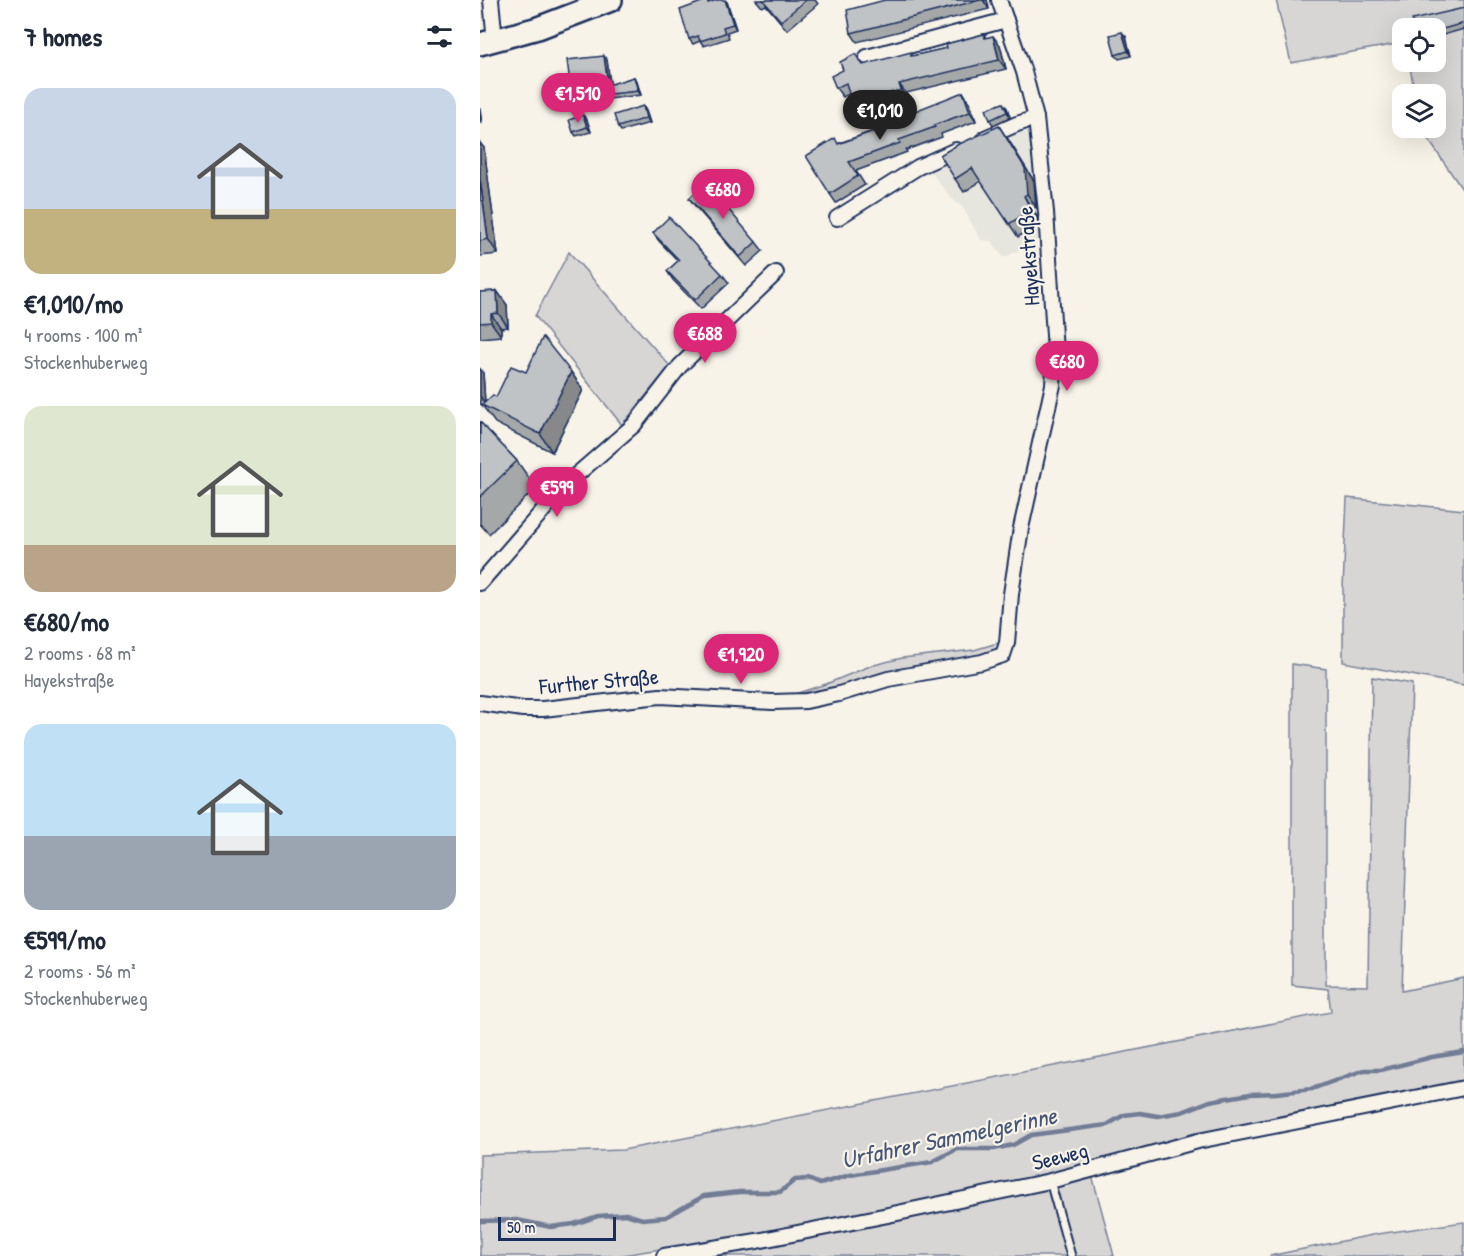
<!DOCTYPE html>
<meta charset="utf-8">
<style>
:root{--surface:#fff;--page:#f2f2f3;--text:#1f2937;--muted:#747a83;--accent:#db2777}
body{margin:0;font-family:"Patrick Hand",sans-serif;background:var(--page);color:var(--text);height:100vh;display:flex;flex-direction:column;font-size:22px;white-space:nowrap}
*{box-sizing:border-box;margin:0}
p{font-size:20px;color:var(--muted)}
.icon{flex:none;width:33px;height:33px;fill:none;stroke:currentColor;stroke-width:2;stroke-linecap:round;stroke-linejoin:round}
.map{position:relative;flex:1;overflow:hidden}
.drawer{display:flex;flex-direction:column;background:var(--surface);width:480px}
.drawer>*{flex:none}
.controls{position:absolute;left:912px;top:18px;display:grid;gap:12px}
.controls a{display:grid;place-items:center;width:54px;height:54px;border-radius:12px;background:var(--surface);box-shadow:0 6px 24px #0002;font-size:30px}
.scale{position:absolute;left:18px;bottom:15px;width:118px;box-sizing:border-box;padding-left:6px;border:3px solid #1b2f5e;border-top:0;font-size:16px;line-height:21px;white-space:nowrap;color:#1b2f5e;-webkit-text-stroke:4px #f7f3e8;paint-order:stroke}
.price{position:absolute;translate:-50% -51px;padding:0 14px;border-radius:21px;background:var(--accent);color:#fff;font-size:20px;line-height:39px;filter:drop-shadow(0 2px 3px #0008)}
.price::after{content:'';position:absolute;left:50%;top:36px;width:18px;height:14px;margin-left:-9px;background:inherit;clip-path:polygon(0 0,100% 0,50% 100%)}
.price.current{background:#222;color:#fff}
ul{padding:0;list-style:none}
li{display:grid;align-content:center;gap:12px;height:318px;padding:0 24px}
li span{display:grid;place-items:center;height:186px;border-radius:18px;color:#555}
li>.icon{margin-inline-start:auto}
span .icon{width:108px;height:108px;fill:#fffc;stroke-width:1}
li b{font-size:26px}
h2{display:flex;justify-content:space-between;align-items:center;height:72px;padding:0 24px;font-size:26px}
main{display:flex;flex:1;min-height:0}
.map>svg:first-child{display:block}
.built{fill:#e6e5de}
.green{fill:#d7d6d4;stroke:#798299;stroke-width:1.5}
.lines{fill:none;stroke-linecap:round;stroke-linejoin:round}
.stream{stroke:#727c95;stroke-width:4.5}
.lane-casing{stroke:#1b2f5e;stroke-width:11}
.street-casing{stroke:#1b2f5e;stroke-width:18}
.primary-casing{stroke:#1b2f5e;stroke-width:26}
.lane{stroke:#f7f3e8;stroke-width:7}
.street{stroke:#f7f3e8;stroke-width:14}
.primary{stroke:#f7f3e8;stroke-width:21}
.wall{fill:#a5a8a9;stroke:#1b2f5e;stroke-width:1.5}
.shaded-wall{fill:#86888a;stroke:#1b2f5e;stroke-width:1.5}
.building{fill:#c0c3c5;stroke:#1b2f5e;stroke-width:1.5}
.labels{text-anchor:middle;stroke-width:4.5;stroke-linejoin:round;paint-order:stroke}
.street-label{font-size:22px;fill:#1b2f5e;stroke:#f7f3e8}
.water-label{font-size:24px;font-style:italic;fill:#465679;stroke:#f7f3e8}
</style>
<main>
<section class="drawer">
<h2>7 homes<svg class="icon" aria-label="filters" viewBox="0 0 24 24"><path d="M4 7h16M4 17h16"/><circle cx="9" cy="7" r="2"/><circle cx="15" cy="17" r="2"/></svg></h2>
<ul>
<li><span style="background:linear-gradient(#c9d6e8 65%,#c2b280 0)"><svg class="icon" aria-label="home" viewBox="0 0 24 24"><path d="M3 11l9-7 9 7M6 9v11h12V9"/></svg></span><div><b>€1,010/mo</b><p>4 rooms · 100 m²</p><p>Stockenhuberweg</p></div></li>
<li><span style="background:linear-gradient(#dfe7d0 75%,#b9a48a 0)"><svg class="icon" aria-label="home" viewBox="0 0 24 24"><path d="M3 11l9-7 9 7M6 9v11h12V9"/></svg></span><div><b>€680/mo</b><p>2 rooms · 68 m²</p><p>Hayekstraße</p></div></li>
<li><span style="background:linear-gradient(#bfe0f5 60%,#9aa5b1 0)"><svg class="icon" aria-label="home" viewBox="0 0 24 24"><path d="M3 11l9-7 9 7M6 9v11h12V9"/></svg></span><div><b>€599/mo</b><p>2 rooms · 56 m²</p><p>Stockenhuberweg</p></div></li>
</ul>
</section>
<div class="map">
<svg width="984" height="1256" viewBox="0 0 984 1256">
<rect width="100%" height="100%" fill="#f7f3e8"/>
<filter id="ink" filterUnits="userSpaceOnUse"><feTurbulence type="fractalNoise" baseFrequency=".0167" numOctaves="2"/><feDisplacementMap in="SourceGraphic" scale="12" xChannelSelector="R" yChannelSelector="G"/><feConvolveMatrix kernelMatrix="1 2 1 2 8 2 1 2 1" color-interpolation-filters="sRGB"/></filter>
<g filter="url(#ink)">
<polygon class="built" points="541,129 553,132 565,236 524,258 512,241 501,240 483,208 470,197 451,172 492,149"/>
<g class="green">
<polygon points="796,0 984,0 984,192 942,130 941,128 956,128 956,94 935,94 929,62 956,62 956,28 922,28 922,43 811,63"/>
<polygon points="89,252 190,366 142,425 55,316"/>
<polygon points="867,498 984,510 984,685 863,662 863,588"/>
<polygon points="521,642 517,650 506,657 362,689 302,698 346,684 390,666 422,658 494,650"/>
<polygon points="812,664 846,669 846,985 888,986 892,677 932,684 922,991 984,978 984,1081 766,1124 558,1176 315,1227 137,1256 0,1256 0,1155 143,1150 851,1012 848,989 812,985"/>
<path d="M612,1175L634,1256H226C356,1234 485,1208 612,1175Z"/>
<polygon points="984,1222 984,1256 789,1256 897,1234"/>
</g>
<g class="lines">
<polyline class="stream" points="0,1221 37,1220 71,1227 94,1224 118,1216 146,1214 162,1219 186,1217 224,1196 259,1192 300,1192 315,1180 328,1179 340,1184 370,1175 452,1162 477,1149 514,1149 533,1145 551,1135 627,1125 644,1115 660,1113 678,1116 702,1112 730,1101 770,1094 797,1093 832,1089 884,1070 901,1070 952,1057 984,1052"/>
<g class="lane-casing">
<polyline id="lane" points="570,1181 591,1256"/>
</g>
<g class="street-casing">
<g id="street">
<polyline points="11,0 15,41"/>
<polyline points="387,57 526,20"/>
<polyline points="505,138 537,124 556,118"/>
<polyline points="357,218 438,167 476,150"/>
<polyline points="0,583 86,484 154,425 200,366 296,273"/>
<polyline points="0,703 43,709 63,709 180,696 292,702 326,701 359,694 408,679 502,662 523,655 527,643 531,594 541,528 573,385 575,351 566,212 556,118 544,72 519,0"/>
<polyline points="184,1256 277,1241 408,1215 570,1181 718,1141 984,1088"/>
</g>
</g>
<g class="primary-casing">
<polyline id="primary" points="0,44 58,28 131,0"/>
</g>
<use href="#lane" class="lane"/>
<use href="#street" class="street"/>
<use href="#primary" class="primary"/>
</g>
<g class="wall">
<polygon points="227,0 229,3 247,2 256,29 247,32 249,38 224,46 220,41 213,44 209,39"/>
<polygon points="276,0 335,0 338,4 307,30 286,5 282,7"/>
<polygon points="405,0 507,0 509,9 377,42 371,33"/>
<polygon points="984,8 984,29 956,37 956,28"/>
<polygon points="504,34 506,38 520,45 526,69 426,93 428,100 378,113 372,103 369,94 363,97 356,88 383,65 433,56 467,48"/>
<polygon points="646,37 651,56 639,59 635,55"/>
<polygon points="127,60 130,85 154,77 157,82 161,95 95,103 92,98"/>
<polygon points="483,92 489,102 496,121 461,134 462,137 426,150 427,152 376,171 385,185 356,203 350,194 359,143 413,124"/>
<polygon points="163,106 166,111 170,123 141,131 138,127"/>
<polygon points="527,108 530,117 513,125 510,120"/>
<polygon points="107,120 111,132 96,136 93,132"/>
<polygon points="528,139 554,181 556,207 553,209 557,217 558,224 538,237 501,181 484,192 475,179"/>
<polygon points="0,143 4,148 18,254 0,256"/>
<polygon points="209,198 276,242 283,251 266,266 216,207"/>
<polygon points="173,233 242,274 249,283 221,309 193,280 187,271 198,261 179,241"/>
<polygon points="17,291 27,305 28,327 21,328 21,336 0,338 0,292"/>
<polygon points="0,369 3,373 5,403 16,397 46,372 91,372 103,390 72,452 15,423 2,405 4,404 0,404"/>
<polygon points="0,422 37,461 56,488 9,534 0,524"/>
</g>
<g class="shaded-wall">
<polygon points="245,0 247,2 256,29 253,24"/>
<polygon points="503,0 507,0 509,9"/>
<polygon points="642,32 646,37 651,56 648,51"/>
<polygon points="513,36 520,45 526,69 519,60"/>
<polygon points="124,56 127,60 131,90 128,85"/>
<polygon points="154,77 157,82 161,95 158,91"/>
<polygon points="419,84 426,93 428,100 421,90"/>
<polygon points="483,92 489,102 496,121 490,112"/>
<polygon points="523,103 527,108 530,117 527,112"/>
<polygon points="163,106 166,111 170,123 166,118"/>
<polygon points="0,108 2,124 0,121"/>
<polygon points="103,115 107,120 111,132 107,127"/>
<polygon points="519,126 554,181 556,207 547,194"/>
<polygon points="0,143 4,148 18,254 8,239 0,179"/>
<polygon points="544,196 557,217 558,224 549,211"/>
<polygon points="17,291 27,305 28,327 18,313"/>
<polygon points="11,314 21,328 21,336 11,322"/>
<polygon points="0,369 3,373 5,404 0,396"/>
<polygon points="91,372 103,390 72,452 60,434"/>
</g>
<g class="building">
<polygon points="227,0 228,3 237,0 245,0 253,24 243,27 245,33 220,41 218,36 209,39 200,10"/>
<polygon points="283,0 326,0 301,21"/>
<polygon points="405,0 500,0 371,33 367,10"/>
<polygon points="984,8 984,23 956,31 956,28 932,28 932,20"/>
<polygon points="642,32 648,51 635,55 630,35"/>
<polygon points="504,34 505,38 513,36 519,60 419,84 421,90 372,103 366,83 356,88 351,76 363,70 360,62 375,54 383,65 431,52 431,56 441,54 467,48 466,44"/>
<polygon points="124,56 128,85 154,77 158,91 92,98 87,60"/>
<polygon points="483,92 490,112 454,125 455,127 419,140 420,143 369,162 378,176 350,194 326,156 355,138 358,144 413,124 412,120"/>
<polygon points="523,103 527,112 510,120 506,109"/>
<polygon points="163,106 166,118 138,127 134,115"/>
<polygon points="103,115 107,127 93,132 89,120"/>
<polygon points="519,126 545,168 547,194 544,196 548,204 549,211 529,224 492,168 475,179 460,155 477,145"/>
<polygon points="0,179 8,239 0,241"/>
<polygon points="226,183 276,242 260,257 209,198"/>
<polygon points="189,217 242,274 215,300 187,271 199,260 173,233"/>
<polygon points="17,291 18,313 11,314 11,322 0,323 0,292"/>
<polygon points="63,337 91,372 60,434 2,405 13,395 16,397 31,366 46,372"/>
<polygon points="0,422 37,461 0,497"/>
</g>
</g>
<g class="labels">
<g class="street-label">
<text transform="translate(548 256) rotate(-94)" y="8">Hayekstraße</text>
<text transform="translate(119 681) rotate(-5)" y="8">Further Straße</text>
<text transform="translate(580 1156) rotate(-14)" y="8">Seeweg</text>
</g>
<g class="water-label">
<text transform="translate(469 1138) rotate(-12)" y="8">Urfahrer Sammelgerinne</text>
</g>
</g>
</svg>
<div class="controls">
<a><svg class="icon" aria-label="locate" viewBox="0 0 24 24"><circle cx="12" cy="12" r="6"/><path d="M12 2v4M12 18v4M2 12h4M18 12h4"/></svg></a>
<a><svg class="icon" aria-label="layers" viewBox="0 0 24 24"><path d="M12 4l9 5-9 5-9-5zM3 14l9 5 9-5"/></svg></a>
</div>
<div class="scale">50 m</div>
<b class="price" style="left:98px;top:124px">€1,510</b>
<b class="price current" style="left:400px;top:141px">€1,010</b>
<b class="price" style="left:243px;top:220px">€680</b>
<b class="price" style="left:225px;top:364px">€688</b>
<b class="price" style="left:587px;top:392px">€680</b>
<b class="price" style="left:77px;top:518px">€599</b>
<b class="price" style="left:261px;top:685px">€1,920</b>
</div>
</main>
